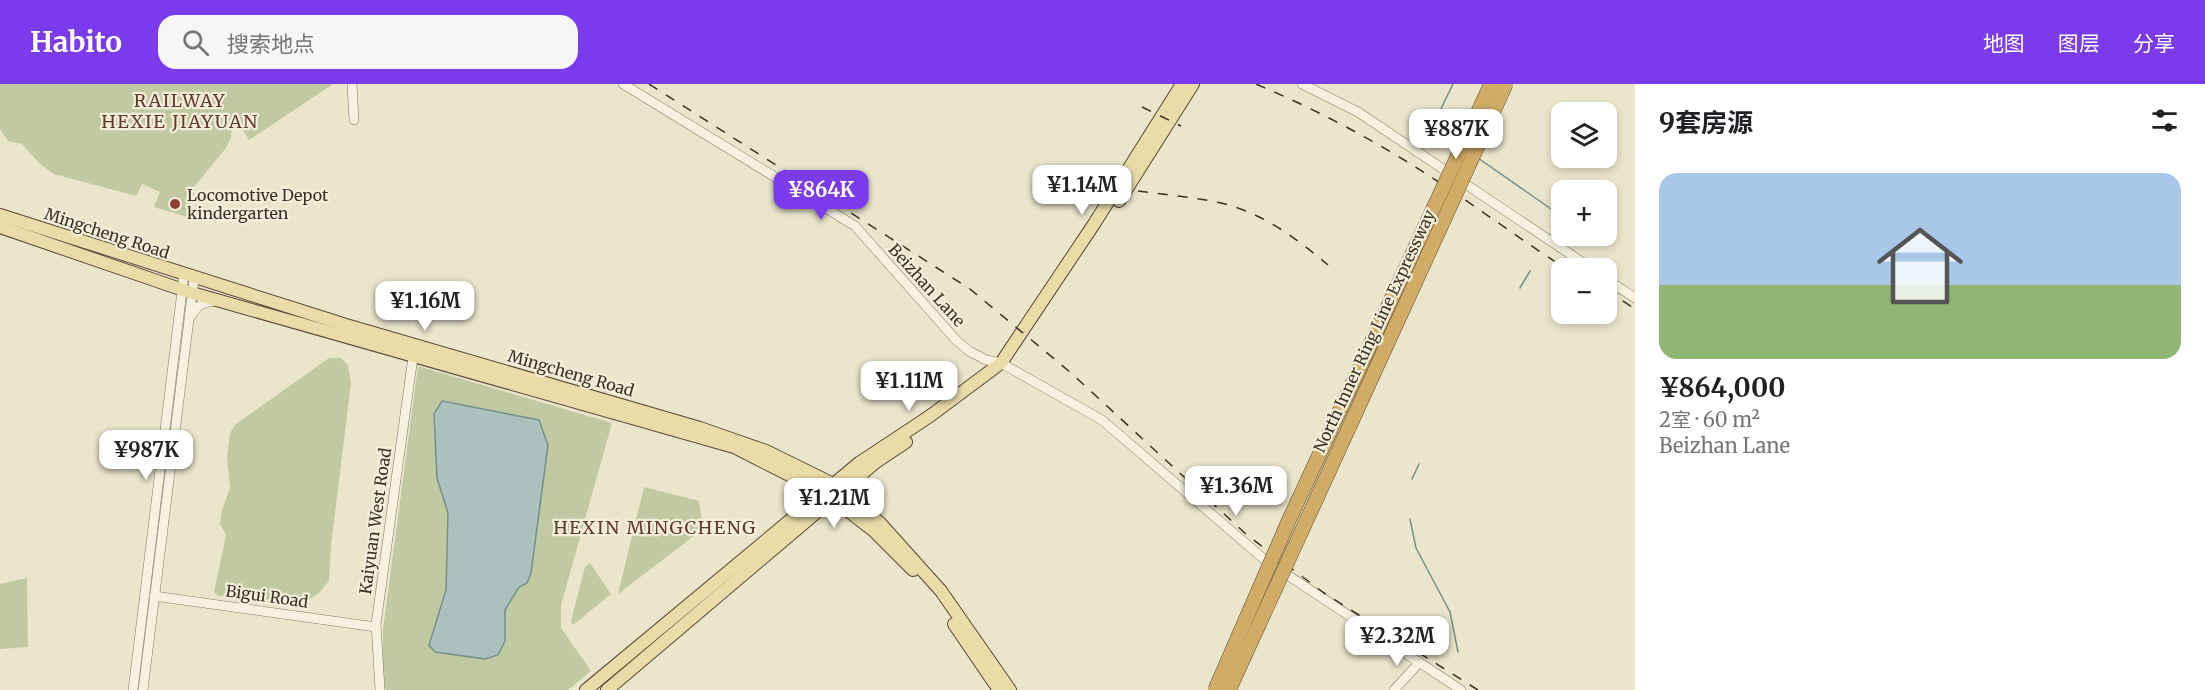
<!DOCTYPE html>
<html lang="zh">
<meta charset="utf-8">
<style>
:root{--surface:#fff;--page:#f6f6f6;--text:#202124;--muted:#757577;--line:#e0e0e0;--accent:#7c3aed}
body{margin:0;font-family:Merriweather,"Noto Sans SC",serif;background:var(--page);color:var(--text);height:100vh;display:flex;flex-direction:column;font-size:22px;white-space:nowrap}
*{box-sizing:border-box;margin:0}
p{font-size:20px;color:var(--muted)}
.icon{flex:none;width:33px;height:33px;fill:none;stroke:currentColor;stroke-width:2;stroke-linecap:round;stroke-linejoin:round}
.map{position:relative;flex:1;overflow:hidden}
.side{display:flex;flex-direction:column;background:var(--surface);width:570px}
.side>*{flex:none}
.controls{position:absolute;left:1551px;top:18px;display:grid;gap:12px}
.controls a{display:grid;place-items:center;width:66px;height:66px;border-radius:12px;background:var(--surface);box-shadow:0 3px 9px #0003;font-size:30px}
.price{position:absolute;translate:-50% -51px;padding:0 14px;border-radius:12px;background:#fff;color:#222;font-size:20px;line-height:39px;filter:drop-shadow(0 2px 3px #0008)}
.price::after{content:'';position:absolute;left:50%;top:36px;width:18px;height:14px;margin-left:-9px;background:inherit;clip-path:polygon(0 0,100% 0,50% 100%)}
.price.on{background:var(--accent);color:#fff}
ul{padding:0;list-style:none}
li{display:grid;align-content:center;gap:12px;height:318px;padding:0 24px}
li+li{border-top:2px solid var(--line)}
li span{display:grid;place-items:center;height:186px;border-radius:18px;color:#555}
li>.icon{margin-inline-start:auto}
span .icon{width:108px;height:108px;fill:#fffc;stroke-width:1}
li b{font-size:26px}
h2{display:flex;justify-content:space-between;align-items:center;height:72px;padding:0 24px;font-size:26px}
header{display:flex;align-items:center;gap:36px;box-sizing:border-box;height:84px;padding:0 30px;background:var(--accent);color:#fff}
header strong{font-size:28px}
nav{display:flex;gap:33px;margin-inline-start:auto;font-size:21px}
.search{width:420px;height:54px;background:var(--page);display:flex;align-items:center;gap:15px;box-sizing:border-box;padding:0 21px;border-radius:18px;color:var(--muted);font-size:22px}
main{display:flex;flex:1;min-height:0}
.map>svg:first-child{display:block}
.green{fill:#c0c9a1}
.water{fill:#acc1bd;stroke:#738f8a;stroke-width:1.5}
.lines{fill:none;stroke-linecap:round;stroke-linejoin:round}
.stream{stroke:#738f8a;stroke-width:1.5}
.minor-casing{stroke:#877961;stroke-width:10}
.major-casing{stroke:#564735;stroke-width:14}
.minor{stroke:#f6f2df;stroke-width:9}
.major{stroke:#e9dca9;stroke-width:12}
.rail{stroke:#393023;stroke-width:1.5;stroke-dasharray:10 10;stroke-linecap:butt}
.highway-bridge-casing{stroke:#564735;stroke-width:15;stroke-linecap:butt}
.highway-bridge{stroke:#d0ac67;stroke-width:14}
.poi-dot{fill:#903f37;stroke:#f3efdb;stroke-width:2}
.labels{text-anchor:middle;stroke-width:4.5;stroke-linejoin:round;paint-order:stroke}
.poi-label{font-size:16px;fill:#393023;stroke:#f3efdb;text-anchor:start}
.street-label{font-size:16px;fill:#393023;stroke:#f3efdb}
.neighbourhood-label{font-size:18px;letter-spacing:1.5px;fill:#623927;stroke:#f3efdb}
</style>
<header>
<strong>Habito</strong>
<div class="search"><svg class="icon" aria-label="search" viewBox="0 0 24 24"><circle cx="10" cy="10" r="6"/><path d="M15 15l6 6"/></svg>搜索地点</div>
<nav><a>地图</a><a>图层</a><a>分享</a></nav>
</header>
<main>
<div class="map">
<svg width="1635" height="606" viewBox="0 0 1635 606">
<rect width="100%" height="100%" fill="#ebe5cc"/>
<g class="green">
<polygon points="0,0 333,0 249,56 233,31 231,53 226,64 193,104 194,110 187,133 154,123 160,108 142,100 136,112 54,90 40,80 22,60 8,57 0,45"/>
<polygon points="329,274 341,274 348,281 351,299 331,462 329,497 319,509 303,520 218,512 214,508 226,451 220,440 222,426 230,404 227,373 230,349 236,340"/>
<polygon points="418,282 612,339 561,521 561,544 591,587 568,606 386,606 383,598 383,545"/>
<polygon points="644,403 699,417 703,445 618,510"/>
<polygon points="590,479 611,510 573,541 571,537 585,483"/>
<polygon points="27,494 28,563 0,565 0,500"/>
</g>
<polygon class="water" points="442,317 539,336 548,361 531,489 527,499 519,503 505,526 505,557 498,571 485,575 435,568 429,561 446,506 448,429 437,394 434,330"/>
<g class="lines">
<g class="stream">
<polyline points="1453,0 1437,33 1442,48 1457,59"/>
<polyline points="1478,74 1554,127 1553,147 1551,151"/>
<polyline points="1520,204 1530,187"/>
<polyline points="1412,395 1419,380"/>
<polyline points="1410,435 1416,464 1450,528 1458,568"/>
</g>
<g class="minor-casing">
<g id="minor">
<polyline points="352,0 354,36"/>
<polyline points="623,0 855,142 956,256 969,267 986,276 1001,279 1102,336 1265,476 1461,606"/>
<polyline points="1302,0 1358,28 1591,184"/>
<polyline points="1606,195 1635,214"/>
<path d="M191,232C197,221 203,218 216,217"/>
<polyline points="154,512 376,543"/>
<polyline points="133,606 184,191"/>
<polyline points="143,606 194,195"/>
<polyline points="380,606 376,540 413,273"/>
<polyline points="1394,606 1419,579"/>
</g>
</g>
<g class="major-casing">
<g id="major">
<polyline points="1119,117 1193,0"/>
<polyline points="0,131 346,241 700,344 766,367 835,401 844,407 880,439 941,507 1010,606"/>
<polyline points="0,143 192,209 734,363 825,409 874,447 913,486"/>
<path d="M796,393C805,407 806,415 800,429"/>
<polyline points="954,540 999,606"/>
<polyline points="586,606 859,379 930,332 1001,279 1094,140 1182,0"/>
<polyline points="607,606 876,378 906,358"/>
</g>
</g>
<use href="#minor" class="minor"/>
<use href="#major" class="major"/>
<g class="rail">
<polyline points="649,0 970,205 1070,288 1247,451 1324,509 1478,606"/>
<path d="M1256,0C1315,25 1372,55 1425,89C1473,120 1518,154 1565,184"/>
<polyline points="1142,23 1181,42"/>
<path d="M1138,107C1166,111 1194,113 1221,119C1263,129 1296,154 1328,181"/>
<polyline points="1606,206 1635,225"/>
</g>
<g class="highway-bridge-casing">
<g id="highway-bridge">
<polyline points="1215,606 1289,436 1491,0"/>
<polyline points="1229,606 1506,0"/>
</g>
</g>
<use href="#highway-bridge" class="highway-bridge"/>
</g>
<circle class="poi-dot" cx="175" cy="120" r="6"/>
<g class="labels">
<g class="poi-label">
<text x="187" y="117">Locomotive Depot<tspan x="187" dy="18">kindergarten</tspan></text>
</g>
<g class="street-label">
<text transform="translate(107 149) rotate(18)" y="6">Mingcheng Road</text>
<text transform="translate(927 201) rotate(48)" y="6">Beizhan Lane</text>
<text transform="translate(1374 247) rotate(-65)" y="6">North Inner Ring Line Expressway</text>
<text transform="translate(571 289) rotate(16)" y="6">Mingcheng Road</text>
<text transform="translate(375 437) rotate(-82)" y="6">Kaiyuan West Road</text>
<text transform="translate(267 512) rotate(8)" y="6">Bigui Road</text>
</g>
<g class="neighbourhood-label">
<text x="180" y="23">RAILWAY<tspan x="180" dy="21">HEXIE JIAYUAN</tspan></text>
<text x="655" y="450">HEXIN MINGCHENG</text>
</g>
</g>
</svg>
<div class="controls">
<a><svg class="icon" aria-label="layers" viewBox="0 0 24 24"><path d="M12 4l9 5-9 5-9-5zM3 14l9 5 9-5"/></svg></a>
<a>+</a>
<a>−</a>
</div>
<b class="price" style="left:1456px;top:76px">¥887K</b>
<b class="price" style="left:1082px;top:132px">¥1.14M</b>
<b class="price on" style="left:821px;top:137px">¥864K</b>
<b class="price" style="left:425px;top:248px">¥1.16M</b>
<b class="price" style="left:909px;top:328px">¥1.11M</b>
<b class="price" style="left:146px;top:397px">¥987K</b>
<b class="price" style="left:1236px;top:433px">¥1.36M</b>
<b class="price" style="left:834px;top:445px">¥1.21M</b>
<b class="price" style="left:1397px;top:583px">¥2.32M</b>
</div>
<section class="side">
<h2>9套房源<svg class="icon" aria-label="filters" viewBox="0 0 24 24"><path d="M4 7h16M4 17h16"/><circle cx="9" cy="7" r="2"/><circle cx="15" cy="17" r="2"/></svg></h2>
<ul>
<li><span style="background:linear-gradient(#a9c7e8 60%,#8fb573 0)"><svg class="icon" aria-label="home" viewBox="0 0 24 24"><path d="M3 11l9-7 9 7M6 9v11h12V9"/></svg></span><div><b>¥864,000</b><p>2室 · 60 m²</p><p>Beizhan Lane</p></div></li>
</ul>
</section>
</main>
